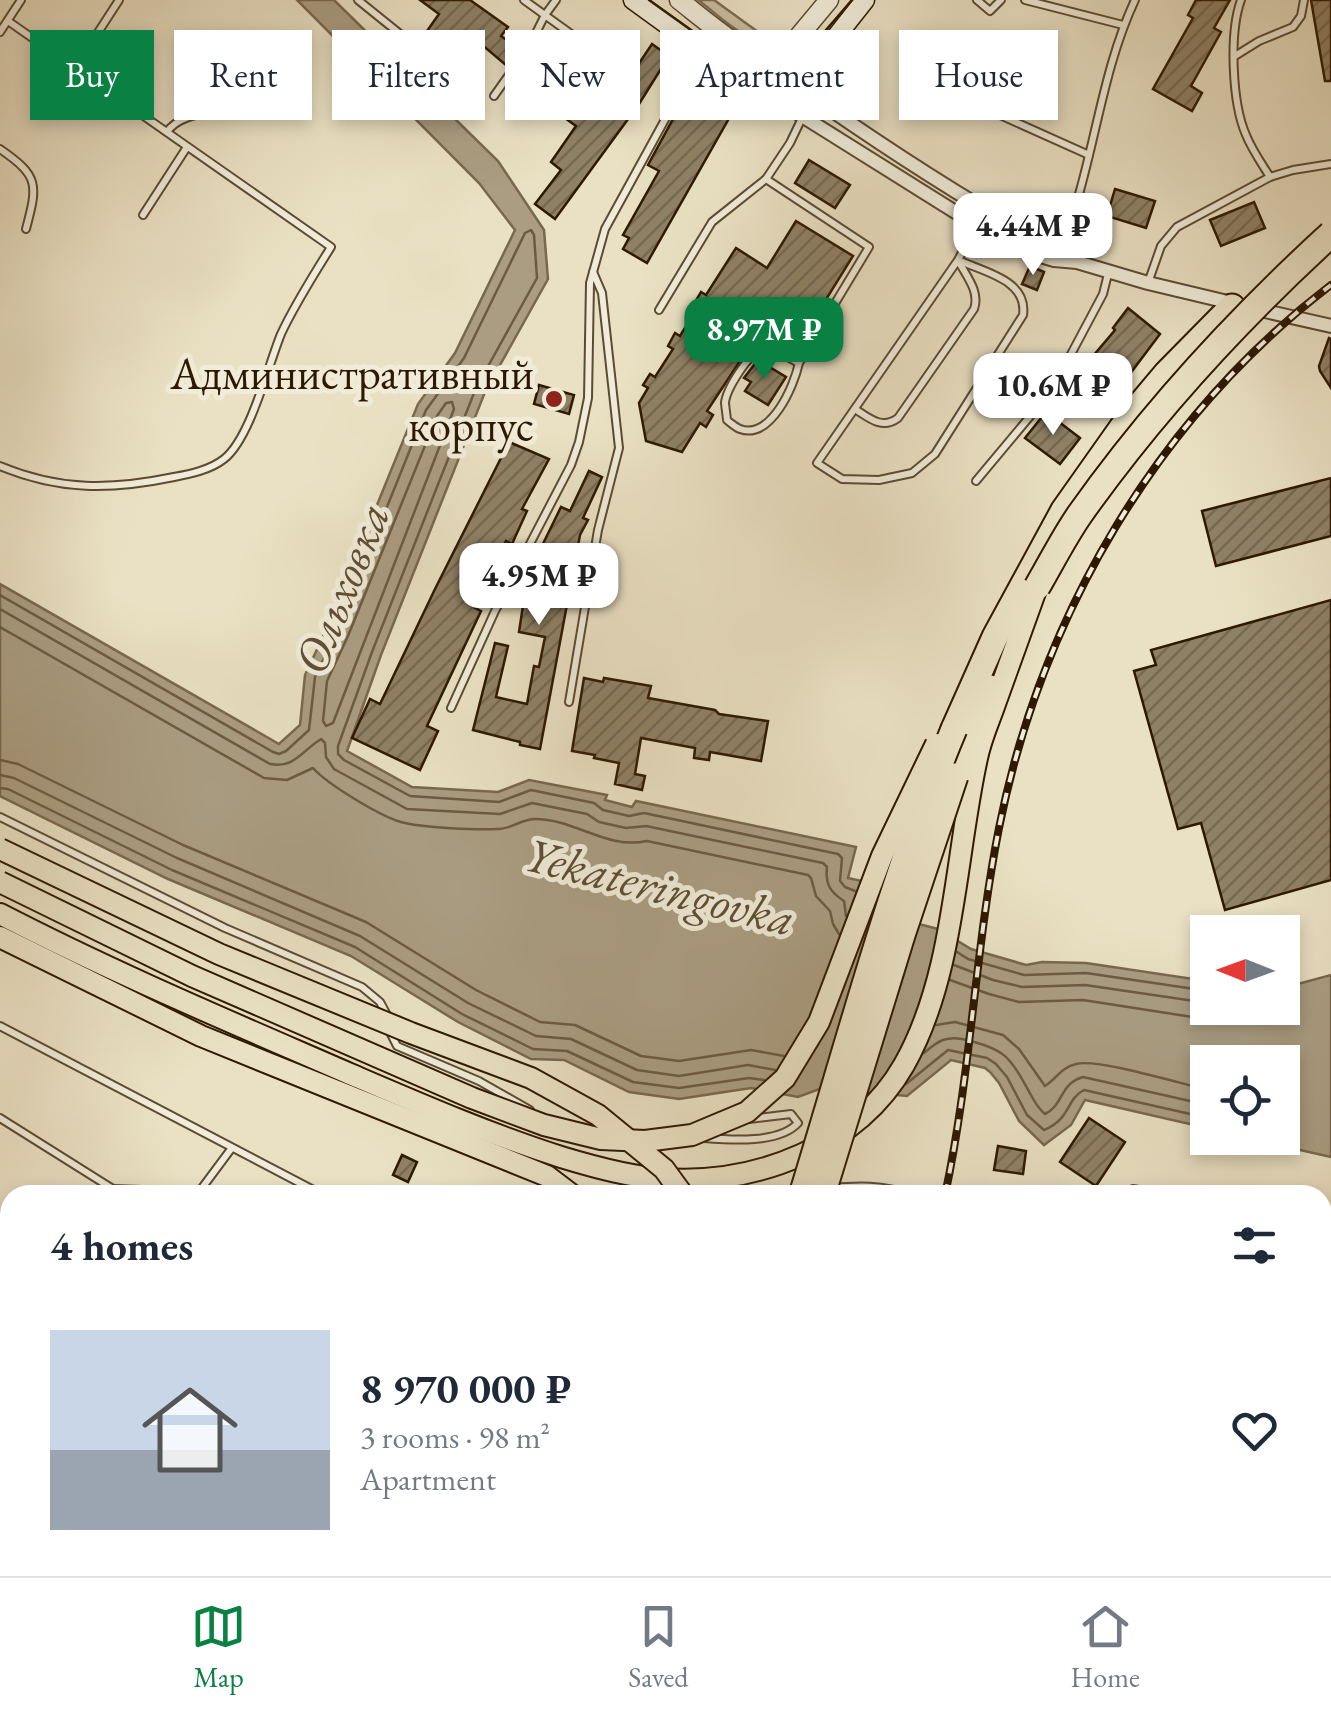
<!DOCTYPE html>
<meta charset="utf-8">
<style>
:root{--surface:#fff;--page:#f2f2f3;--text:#1f2937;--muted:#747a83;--line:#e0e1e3;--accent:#0b8043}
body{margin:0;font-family:"EB Garamond",serif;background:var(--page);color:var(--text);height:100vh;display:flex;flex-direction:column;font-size:38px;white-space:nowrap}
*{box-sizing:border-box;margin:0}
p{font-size:32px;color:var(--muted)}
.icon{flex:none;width:55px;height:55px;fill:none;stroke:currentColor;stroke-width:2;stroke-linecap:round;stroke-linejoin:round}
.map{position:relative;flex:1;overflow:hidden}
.details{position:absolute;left:0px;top:1185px;width:1332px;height:392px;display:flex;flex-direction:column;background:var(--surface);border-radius:30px 30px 0 0;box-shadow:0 5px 15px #0003}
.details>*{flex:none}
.top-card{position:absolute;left:30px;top:30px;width:1272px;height:90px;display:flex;gap:20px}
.needle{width:65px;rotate:271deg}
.fabs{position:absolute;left:1190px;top:915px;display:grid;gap:20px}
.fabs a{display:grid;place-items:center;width:110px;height:110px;border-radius:0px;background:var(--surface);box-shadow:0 5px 15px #0003;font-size:50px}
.price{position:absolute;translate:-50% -85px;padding:0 22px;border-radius:20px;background:#fff;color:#222;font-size:32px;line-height:65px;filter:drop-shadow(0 2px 5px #0008)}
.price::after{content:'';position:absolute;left:50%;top:60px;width:30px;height:22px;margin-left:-15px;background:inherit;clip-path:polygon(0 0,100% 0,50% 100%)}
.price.active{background:var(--accent);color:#fff}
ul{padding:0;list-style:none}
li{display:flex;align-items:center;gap:30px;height:250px;padding:0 50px}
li+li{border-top:2px solid var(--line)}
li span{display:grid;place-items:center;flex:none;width:280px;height:200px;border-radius:0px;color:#555}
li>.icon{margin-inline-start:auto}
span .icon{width:120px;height:120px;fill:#fffc;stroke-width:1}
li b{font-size:42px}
h2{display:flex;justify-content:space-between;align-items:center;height:120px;padding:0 50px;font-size:42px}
.pill{padding:0 35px;border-radius:0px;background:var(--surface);box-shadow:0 5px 15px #0003;font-size:35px;line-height:90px}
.pill.active{background:var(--accent);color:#fff}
.dock{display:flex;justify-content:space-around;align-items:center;height:140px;border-top:2px solid var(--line);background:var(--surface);font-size:28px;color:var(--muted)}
.dock a{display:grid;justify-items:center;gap:5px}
.dock .active{color:var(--accent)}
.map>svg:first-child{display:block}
.grass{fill:#cabfa3;stroke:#7c6c52;stroke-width:2.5}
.water{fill:#aa9d82;stroke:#78684e;stroke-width:2.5}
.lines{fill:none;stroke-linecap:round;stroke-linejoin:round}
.shore{stroke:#6c5b42;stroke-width:2.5}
.building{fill:url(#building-hatch);stroke:#2d1901;stroke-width:2.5}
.service-casing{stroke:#5c4b32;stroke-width:10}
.minor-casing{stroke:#5c4b32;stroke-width:16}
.tertiary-casing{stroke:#5c4b32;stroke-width:21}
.secondary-casing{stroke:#2d1901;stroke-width:21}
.primary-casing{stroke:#2d1901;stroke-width:24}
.motorway-casing{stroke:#2d1901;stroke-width:29}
.service{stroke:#f1ecd9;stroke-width:6}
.minor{stroke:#f1ecd9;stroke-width:12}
.tertiary{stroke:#f1ecd9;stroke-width:18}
.secondary{stroke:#f1ecd9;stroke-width:18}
.primary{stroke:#eae1c4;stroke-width:20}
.motorway{stroke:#eae1c4;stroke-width:25}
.tram{stroke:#2d1901;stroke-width:2.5}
.rail-casing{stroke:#2d1901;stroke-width:8}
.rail{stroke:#f1ecd9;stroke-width:4;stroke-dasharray:11;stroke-linecap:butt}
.primary-bridge-casing{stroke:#2d1901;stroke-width:24;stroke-linecap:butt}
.motorway-bridge-casing{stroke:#2d1901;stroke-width:29;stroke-linecap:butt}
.primary-bridge{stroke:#eae1c4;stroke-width:20}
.motorway-bridge{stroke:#eae1c4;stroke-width:25}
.poi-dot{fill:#8f2418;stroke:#f1ecd9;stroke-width:4}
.labels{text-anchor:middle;stroke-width:10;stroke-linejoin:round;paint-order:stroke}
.poi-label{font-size:45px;fill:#2d1901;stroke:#f1ecd9;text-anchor:end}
.water-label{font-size:48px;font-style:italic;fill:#5f4e35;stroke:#f1ecd9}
</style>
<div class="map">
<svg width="1331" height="1576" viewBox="0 0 1331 1576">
<defs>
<pattern id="building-hatch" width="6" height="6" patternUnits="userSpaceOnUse" patternTransform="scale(2.5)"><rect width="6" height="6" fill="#8f8166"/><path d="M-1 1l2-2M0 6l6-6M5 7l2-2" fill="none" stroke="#756952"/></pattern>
</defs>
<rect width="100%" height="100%" fill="#eae1c4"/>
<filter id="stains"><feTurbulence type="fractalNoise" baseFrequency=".002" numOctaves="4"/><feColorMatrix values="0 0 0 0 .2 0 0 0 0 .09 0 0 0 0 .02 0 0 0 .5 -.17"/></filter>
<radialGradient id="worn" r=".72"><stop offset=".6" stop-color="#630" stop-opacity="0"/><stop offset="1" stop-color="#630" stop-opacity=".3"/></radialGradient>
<path class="grass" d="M698,0H714L772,42C743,42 720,16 698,0Z"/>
<polygon class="water" points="297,0 334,0 498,161 544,230 548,279 485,392 381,655 347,751 412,787 498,792 529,780 607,795 605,800 632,807 636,801 856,847 848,878 866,882 868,911 938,929 971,949 1026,965 1042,962 1086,963 1207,981 1208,1008 1282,1008 1283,988 1331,975 1331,1157 1247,1138 1282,1138 1282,1062 1208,1062 1207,1128 1085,1100 1071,1125 1044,1145 1019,1121 999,1083 990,1072 985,1068 951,1060 907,1096 822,1088 798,1097 751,1088 679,1099 629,1092 564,1060 531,1059 458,1022 351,956 168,879 0,796 0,584 279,744 300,725 305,675 327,628 418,404 455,353 515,230 479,183"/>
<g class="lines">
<g class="shore">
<polygon points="452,402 454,409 333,723 326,726 323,721 327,681 348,636 437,416 446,403"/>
<polyline points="0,595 273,752 279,754 286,751 309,730 315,677 337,631 426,410 464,358 525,233 531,230 534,235 537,278 476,388 372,652 338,746 338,754 344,760 410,796 499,802 531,790 594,803 603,810 629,816 644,813 838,854 842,858 840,881 845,887 855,891"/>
<path d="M0,609L270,764C294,769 303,750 321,739L325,743L326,757L334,769L407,809L500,814L532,803L587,814L599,822L626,828L646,826L823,863L827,867C825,884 830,892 844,901L846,916"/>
<path d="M0,627L264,778L287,780L313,768C327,784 384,819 405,823C428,828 474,830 498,829C511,829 522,819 535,819C575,819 607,850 647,841L808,875L811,878L816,896L830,911L833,924L839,934"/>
<polyline points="0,760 18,764 183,845 366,922 476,990 540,1022 575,1025 641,1056 679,1061 751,1050 784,1056"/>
<polyline points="0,775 14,778 177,858 360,936 468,1003 536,1036 571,1039 637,1070 679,1076 748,1065 775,1070"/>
<polyline points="0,788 8,789 172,870 355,947 462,1014 533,1049 567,1051 633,1082 679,1088 749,1078 764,1080"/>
<polyline points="957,952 968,959 1024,975 1086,973 1208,991"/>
<polyline points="954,965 993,980 1022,987 1085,985 1208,1003"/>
<polyline points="950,980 989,994 1019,1002 1083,1000 1205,1019 1220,1016 1233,1008"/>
<path d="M936,1025L955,1022L1003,1035L1019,1049L1045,1086C1056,1079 1062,1067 1076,1064C1097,1058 1182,1084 1208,1090"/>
<path d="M924,1053C939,1040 947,1035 967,1040C1003,1049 1010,1056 1027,1088C1033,1098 1036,1107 1045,1114C1064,1105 1059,1084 1083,1077L1208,1105"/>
<path d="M906,1084L948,1050L987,1058L996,1064L1007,1077L1027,1115L1044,1130C1071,1119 1066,1099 1084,1090L1208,1118"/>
</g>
</g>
<g class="building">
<polygon points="420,0 470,0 508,27 501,36 519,49 507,66 480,43 460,72 420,41 439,14"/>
<polygon points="1196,0 1230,0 1214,28 1221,32 1191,86 1202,93 1192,111 1153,89 1193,18 1188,15"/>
<polygon points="1311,0 1331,0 1331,81 1325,81"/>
<polygon points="595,43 634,71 652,44 669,56 639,104 555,219 535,204 561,170 551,162 576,126 514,81 535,51 571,77"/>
<polygon points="705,89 736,106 647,263 623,249 629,238 623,235 659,171 648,165 685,97 698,103"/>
<polygon points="809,160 850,185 835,208 795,183"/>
<polygon points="1115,189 1155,201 1146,228 1107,216"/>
<polygon points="1254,202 1265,228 1221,246 1210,220"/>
<polygon points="796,221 853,256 794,351 759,328 744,351 746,352 707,411 713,415 706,427 700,423 682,452 646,441 639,403 648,388 643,385 650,374 655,377 673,349 668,346 675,333 680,336 698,307 694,304 701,292 706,295 736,248 767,268"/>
<polygon points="1030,266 1044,272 1037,290 1022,284"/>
<polygon points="1128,308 1160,334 1124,382 1094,355 1115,330 1113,328"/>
<polygon points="1329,338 1331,339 1331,388 1320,371 1319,366"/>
<polygon points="758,360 786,377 768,405 745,391 751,382 744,378"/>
<polygon points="539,385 574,395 569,414 534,404"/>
<polygon points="1046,412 1080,438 1060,464 1025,438"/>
<polygon points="509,442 549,459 522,509 527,511 512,544 506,541 477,600 479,601 475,608 481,611 427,726 438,731 420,770 352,738 370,699 380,704 435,589"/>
<polygon points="589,471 602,477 583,518 588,520 580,535 540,749 520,745 520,742 473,730 495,643 508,646 496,697 527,704 534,666 539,667 545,637 519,632 524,599 517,597 561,507 570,511"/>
<polygon points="1331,478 1331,536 1216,566 1202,511"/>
<polygon points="1331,600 1331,880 1225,910 1201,823 1178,829 1134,671 1156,665 1151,650"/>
<polygon points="584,678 603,682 604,678 651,686 648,698 715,710 719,714 768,721 761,761 710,752 709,760 694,758 695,748 641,738 635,774 645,776 642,790 615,784 619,763 594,758 595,755 572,751"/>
<polygon points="1089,1118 1125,1142 1096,1186 1060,1162"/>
<polygon points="998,1146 1026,1151 1023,1174 994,1170"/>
<polygon points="402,1155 417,1162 408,1182 393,1175"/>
</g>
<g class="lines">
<g class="service-casing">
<g id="service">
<polyline points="358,0 441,67"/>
<polyline points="524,0 585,44"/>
<polyline points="977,0 990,11 1001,0"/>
<polyline points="1025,0 1123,25"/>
<path d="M1241,0C1229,33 1232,103 1246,135C1252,150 1262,164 1270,177"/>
<polyline points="0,32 21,0"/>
<polyline points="975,53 955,81 991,111 1089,155"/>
<polyline points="1235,56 1259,41 1293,27 1301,16 1304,0"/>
<polyline points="75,68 119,0"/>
<polyline points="494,96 530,45 545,15 556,0"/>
<path d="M167,132C179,115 203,114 222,110L266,49"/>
<path d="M0,149C39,176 38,184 26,229"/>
<path d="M766,179L869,247L799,363C794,386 771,440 740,429C737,428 729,422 727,420C727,419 725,404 725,403C726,390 748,354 761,350C773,347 788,358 799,363"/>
<polyline points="143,215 187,147"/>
<path d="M1060,249C1094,169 1098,79 1135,0"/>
<path d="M958,260C984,272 1028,280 1023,315L935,454L912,473L879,480L842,479L817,463L958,260L984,211"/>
<polyline points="1148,283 1161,246 1177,227 1270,177 1293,170 1331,164"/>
<polyline points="659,310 712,222 766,179 790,143 802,118"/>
<path d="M855,409C869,418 882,430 898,418L974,309C980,292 967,277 959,262"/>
<path d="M0,466C60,491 111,490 174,477C190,474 210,470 224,459C250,439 268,366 281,334C295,304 313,276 331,247L8,21"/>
<polyline points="976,481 1052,390 1103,294 1108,274"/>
<polyline points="569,702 598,530 619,448 602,293 593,272"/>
<polyline points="451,708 495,611 571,465 579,442 588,398 590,283 605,229 702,52"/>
<polyline points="0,817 225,928 362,987 380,1002 387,1015"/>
<polyline points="0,1026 323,1195"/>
<polyline points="390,1032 397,1046 479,1081 530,1110"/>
<polyline points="0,1118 113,1189 108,1195"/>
<path d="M703,1138C730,1140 779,1144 798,1123L791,1114L749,1119"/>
<path d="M830,1188C855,1186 885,1184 908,1195"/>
<polyline points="113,1189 199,1192 231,1149"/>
<polyline points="762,1195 798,1190"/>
<polyline points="1133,1195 1133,1189 1166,1195"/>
<polyline points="0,1336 10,1323"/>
<polyline points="1322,1533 1331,1536"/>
<polyline points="1230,1568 1234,1572 1256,1576"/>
<polyline points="99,1576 105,1568"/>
<polyline points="191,1576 197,1568"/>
<polyline points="352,1576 358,1568"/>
<polyline points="468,1576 474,1568"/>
<polyline points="603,1576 608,1568"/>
<polyline points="1129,1576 1170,1568"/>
<polyline points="1257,1576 1280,1568"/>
</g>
</g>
<g class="minor-casing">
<g id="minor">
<path d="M755,56C828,109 903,160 981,207C1011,226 1046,238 1075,261"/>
<polyline points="759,89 976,225 1024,251 1054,260 1077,262 1148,283 1236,304"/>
<polyline points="1256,309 1331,326"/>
</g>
</g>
<g class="tertiary-casing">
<path id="tertiary" d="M679,0C696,13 741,51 758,56C770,59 779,54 789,48L829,0"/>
</g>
<g class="secondary-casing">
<path id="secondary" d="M633,0L739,77C762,91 782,92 805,76L865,0"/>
</g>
<g class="primary-casing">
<g id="primary">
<path d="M0,914C114,973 233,1023 350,1074C420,1104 489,1134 561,1157C594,1167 630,1177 664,1179C756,1185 857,1147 904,1065C955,975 955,857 977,758C981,738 990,719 996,701C1010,663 1023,625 1037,587"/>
<polyline points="0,937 201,1036 547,1176 572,1195"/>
<polyline points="623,1576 628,1568"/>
<polyline points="729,1576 733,1568"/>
</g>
</g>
<g class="motorway-casing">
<g id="motorway">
<polyline points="954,729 995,637 1064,510 1129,418 1166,374 1232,307"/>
<polyline points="955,776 990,688"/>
<polyline points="662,1576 666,1568"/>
<polyline points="686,1576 691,1568"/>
</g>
</g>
<use href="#service" class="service"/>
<use href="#minor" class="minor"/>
<use href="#tertiary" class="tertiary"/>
<use href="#secondary" class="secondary"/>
<use href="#primary" class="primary"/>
<use href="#motorway" class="motorway"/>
<polyline class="tram" points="649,0 747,70 772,76 794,67 852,0"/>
<g class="rail-casing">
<g id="rail">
<path d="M945,1195C971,1074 975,949 999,828C1041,616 1158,417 1331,285"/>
<polyline points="1322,1366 1331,1358"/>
<polyline points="0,1496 10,1483"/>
<polyline points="0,1530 10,1517"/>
<polyline points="0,1572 10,1559"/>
<polyline points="781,1576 785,1568"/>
<polyline points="1015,1576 1044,1568"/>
<path d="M1049,1576C1098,1570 1147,1561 1194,1576"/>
</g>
</g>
<use href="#rail" class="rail"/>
<g class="primary-bridge-casing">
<g id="primary-bridge">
<polyline points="0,849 219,954 411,1033 531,1078 598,1115 664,1169 683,1195"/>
<polyline points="0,882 192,976 472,1098 544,1125 601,1139 645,1141 692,1135 747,1112 785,1078 819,1022 882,856 936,744"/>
</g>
</g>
<g class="motorway-bridge-casing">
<g id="motorway-bridge">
<path d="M1037,587C1051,563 1064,537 1080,514C1153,411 1238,319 1331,234"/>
<path d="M802,1195C850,1039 891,880 954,729"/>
<polyline points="822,1195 902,935 955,776"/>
</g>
</g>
<use href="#primary-bridge" class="primary-bridge"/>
<use href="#motorway-bridge" class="motorway-bridge"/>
</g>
<circle class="poi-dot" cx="554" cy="399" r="10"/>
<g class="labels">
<g class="poi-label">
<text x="534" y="389">Административный<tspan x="534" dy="52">корпус</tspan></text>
</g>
<g class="water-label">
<text transform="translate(341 588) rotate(-68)" y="17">Ольховка</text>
<text transform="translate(660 886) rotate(14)" y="17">Yekateringovka</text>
</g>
</g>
<rect width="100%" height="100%" filter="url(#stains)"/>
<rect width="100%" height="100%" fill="url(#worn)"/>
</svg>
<div class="fabs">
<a><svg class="needle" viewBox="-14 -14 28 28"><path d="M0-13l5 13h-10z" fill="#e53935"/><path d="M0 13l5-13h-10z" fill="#747a83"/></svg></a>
<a><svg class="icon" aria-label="locate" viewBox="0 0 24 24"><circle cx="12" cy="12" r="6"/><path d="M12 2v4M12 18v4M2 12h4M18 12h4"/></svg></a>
</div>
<b class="price" style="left:1033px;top:278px">4.44M ₽</b>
<b class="price active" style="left:764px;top:382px">8.97M ₽</b>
<b class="price" style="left:1053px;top:438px">10.6M ₽</b>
<b class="price" style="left:539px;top:628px">4.95M ₽</b>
<div class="top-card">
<a class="pill active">Buy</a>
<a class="pill">Rent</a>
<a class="pill">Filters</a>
<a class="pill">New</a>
<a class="pill">Apartment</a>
<a class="pill">House</a>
</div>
<section class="details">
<h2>4 homes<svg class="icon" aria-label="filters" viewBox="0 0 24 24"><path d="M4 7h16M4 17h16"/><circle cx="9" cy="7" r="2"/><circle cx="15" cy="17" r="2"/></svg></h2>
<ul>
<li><span style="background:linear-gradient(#c9d6e8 60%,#9aa5b1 0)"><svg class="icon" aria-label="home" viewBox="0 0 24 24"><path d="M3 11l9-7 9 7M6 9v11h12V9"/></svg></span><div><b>8 970 000 ₽</b><p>3 rooms · 98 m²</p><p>Apartment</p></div><svg class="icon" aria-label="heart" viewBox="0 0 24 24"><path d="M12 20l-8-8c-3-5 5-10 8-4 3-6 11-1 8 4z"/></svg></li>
</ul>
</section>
</div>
<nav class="dock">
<a class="active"><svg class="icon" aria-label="map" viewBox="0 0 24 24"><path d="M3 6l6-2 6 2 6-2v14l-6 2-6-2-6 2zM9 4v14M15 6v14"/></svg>Map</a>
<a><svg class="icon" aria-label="saved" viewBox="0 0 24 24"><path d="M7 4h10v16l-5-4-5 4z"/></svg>Saved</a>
<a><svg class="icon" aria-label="home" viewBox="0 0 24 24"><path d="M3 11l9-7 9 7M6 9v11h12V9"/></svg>Home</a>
</nav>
